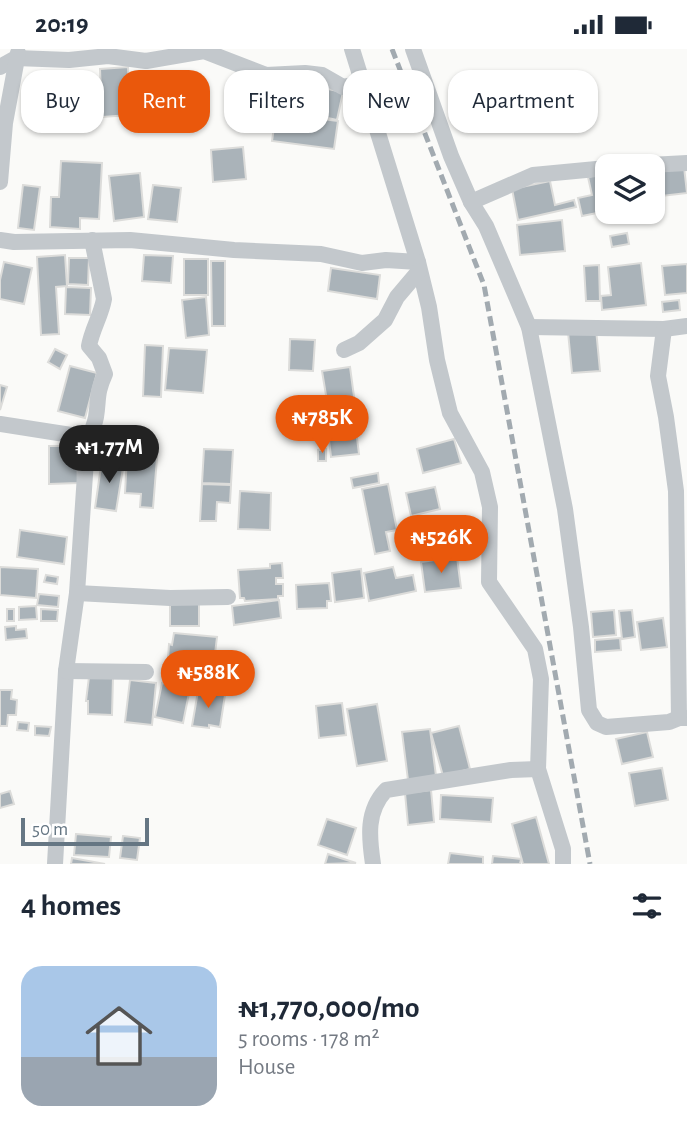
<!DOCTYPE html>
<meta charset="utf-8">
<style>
:root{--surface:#fff;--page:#f2f2f3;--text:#1f2937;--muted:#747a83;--line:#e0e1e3;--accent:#ea580c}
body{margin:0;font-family:"Alegreya Sans",sans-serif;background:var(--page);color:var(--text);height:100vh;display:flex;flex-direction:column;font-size:26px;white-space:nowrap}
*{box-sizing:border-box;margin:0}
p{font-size:23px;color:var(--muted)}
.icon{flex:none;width:38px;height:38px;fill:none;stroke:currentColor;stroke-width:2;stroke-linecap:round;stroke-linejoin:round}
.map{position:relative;height:815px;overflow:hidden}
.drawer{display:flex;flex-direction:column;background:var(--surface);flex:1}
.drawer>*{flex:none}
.hud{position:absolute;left:21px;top:21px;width:646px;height:63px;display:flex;gap:14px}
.controls{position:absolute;left:595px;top:105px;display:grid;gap:14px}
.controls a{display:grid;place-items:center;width:70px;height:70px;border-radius:14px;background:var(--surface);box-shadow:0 2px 5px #0004;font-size:35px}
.scale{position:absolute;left:21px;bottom:18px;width:128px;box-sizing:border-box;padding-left:7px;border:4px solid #657683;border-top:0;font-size:19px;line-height:24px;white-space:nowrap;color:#657683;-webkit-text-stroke:5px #fff;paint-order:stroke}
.price{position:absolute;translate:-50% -60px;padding:0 16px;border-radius:24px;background:var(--accent);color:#fff;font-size:23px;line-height:46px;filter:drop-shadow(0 2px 4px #0008)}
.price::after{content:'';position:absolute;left:50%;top:42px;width:21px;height:16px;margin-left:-10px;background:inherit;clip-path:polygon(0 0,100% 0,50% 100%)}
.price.selected{background:#222;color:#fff}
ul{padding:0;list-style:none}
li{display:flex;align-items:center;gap:21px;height:175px;padding:0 21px}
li+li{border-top:2px solid var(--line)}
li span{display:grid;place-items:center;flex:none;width:196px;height:140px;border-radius:21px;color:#555}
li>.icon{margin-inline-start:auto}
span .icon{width:84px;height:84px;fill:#fffc;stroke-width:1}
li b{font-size:30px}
h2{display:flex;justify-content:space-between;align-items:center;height:84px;padding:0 21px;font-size:30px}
.chip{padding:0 24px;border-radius:21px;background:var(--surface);box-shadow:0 2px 5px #0004;font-size:24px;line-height:63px}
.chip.selected{background:var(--accent);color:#fff}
.status{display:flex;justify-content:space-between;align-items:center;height:49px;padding:0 35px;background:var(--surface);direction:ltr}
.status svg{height:19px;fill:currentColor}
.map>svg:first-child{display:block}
.building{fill:#aab3b9;stroke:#dcdcda;stroke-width:2}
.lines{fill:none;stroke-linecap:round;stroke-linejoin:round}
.street{stroke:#c3c8cc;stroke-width:16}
.rail{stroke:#a2aab0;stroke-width:5;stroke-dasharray:10 5;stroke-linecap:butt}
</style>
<div class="status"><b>20:19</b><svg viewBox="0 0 49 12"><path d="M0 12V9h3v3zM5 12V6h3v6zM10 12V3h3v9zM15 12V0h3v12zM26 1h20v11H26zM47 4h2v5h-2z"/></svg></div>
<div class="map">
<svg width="687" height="815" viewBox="0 0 687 815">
<rect width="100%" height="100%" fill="#fafaf8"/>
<g class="building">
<polygon points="128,18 130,66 102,68 100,20"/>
<polygon points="283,31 343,43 337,71 277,58"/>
<polygon points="98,37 101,64 56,69 53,42"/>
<polygon points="276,64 338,72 334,100 272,92"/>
<polygon points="243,98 246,130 213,133 211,101"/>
<polygon points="61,112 102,114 99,170 80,169 80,180 50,178 51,148 59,148"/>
<polygon points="684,118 687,144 653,148 653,122"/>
<polygon points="140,124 144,168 114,172 109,127"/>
<polygon points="607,124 607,162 582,167 578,149 592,146 588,128"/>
<polygon points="550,132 555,156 574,151 576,158 518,171 512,140"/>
<polygon points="23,136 40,138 34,181 18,179"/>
<polygon points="153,136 181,139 177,173 148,170"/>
<polygon points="562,171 565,202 520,206 517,176"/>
<polygon points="627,184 629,195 612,198 610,187"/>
<polygon points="65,206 67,237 56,238 59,285 41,286 37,208"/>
<polygon points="144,206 173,207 171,234 142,232"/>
<polygon points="69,209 89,209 88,236 68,235"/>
<rect x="184" y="210" width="24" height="36"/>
<polygon points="211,212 225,212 225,277 212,277"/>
<polygon points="4,213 32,219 24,255 0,250 0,231"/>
<polygon points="641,214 646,256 602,261 601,247 611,246 608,218"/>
<polygon points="687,215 687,244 665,246 662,217"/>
<polygon points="599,216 600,252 586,252 584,217"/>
<polygon points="331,219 380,226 377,250 328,242"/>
<polygon points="66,238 91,239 90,266 65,265"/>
<polygon points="206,248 209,286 186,289 182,251"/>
<polygon points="679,251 680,261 663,263 662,253"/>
<polygon points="596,280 600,322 572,324 568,283"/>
<polygon points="290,290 315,291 313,322 289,321"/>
<polygon points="145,296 163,297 161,348 143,347"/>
<polygon points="169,299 207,301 203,344 165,341"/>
<polygon points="55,300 67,306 60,320 48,313"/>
<polygon points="70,317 97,324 85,369 58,362"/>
<polygon points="350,318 355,355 318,361 316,353 327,352 322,322"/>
<polygon points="0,336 7,338 0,361"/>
<polygon points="355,373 359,405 331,408 328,382 343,380 342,375"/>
<polygon points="454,390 461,414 423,424 417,400"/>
<polygon points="102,394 121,397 118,411 99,407"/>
<polygon points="49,397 77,397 78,434 49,435"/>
<polygon points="204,400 233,401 231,435 202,434"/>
<polygon points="326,400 326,412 318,412 318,401"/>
<polygon points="127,407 157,409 153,459 140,458 141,445 125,444"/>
<polygon points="102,410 124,413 116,462 95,459"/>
<polygon points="378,424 379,434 353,439 351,429"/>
<polygon points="202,435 231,436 230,454 217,453 216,472 200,472"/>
<polygon points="388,435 397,481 386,483 390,502 375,505 362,440"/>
<polygon points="435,438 440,460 411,467 406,444"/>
<polygon points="240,442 271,444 270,481 238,480"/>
<polygon points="20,481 67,488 64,515 17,508"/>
<polygon points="457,508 461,539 425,543 421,513"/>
<polygon points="282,514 283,529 276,529 276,535 283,535 283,547 278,547 278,550 245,552 244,549 240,549 238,521 270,519 270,515"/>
<polygon points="0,518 38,520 36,549 0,546"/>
<polygon points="393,518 396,529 413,526 416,542 369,552 364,524"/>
<polygon points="361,520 364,549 335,553 332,524"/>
<polygon points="46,526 58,528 57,535 44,533"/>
<polygon points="329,534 331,552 327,552 327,559 297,560 296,536"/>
<polygon points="39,545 59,547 58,558 37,556"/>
<polygon points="279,551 281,569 234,576 232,557"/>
<rect x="170" y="554" width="29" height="23"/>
<polygon points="36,557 37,570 19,571 19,558"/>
<rect x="7" y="560" width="7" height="12"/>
<polygon points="41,560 58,561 57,572 41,572"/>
<polygon points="614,561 616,586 593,588 591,563"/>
<polygon points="632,561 635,588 622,590 619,562"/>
<polygon points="663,569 667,598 641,601 637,573"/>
<polygon points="16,577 16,581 26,580 27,589 6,591 5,578"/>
<polygon points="174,584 217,588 214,613 192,611 191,618 173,616 174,611 168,610 169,595 172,596"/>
<polygon points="620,589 621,601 595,603 595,591"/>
<polygon points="89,628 113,628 112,666 88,665 88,652 86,652"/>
<polygon points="130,631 156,634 152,676 125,673"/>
<polygon points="162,634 190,639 183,674 155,668"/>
<polygon points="0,641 12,641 11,650 17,651 16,666 8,666 7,677 0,677"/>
<polygon points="198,642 225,646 220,678 209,676 209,679 192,677"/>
<polygon points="342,654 346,686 319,689 316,657"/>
<polygon points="377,655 387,712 357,717 347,660"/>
<polygon points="18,673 29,674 28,682 17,681"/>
<polygon points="35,677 51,678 49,687 35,686"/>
<polygon points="459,677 470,720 443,727 431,684"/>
<polygon points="430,680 436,727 408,731 402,683"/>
<polygon points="647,683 653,708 622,715 616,690"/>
<polygon points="662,719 668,751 635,757 629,724"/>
<polygon points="431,741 434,773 408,776 405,744"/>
<polygon points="10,742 14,755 0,759 0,745"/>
<polygon points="441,746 493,749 491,773 440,770"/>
<polygon points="536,768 549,815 523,815 512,775"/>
<polygon points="327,770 356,779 347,806 318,796"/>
<polygon points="76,785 111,788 109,808 74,806"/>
<polygon points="123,787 140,789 137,811 120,809"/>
<polygon points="450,804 483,808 483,815 448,815"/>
<polygon points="328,805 356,814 325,815"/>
<polygon points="493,807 521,810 520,815 492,815"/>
<polygon points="72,809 105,815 71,815"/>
</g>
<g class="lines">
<g class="street">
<polyline points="352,0 418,213 429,258 437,311 450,364 482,423 490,458 489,533 535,600 541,630 538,720 563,800 563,815"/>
<polyline points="413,0 451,107 471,153 486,177 529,278 565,460 581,578 589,661 597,674 606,678 669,673 679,669 687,669"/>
<polyline points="0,18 16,9 69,11 108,7 146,12 204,2 266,26 305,24 322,26 343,38 352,36 361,27"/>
<polyline points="631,117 687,114"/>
<polyline points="0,133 5,74 18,4"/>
<polyline points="471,153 533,126 607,119"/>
<polyline points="0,191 14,193 130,191 234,201 321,205 362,214 386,211 418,213"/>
<polyline points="529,278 664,280 687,277"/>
<polyline points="664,280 658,327 666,368 676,442 679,669"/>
<polyline points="344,301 359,294 385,271 397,248 419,222"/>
<path d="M0,375L71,386C82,392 84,399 86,411L77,544L66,622L55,815"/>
<path d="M84,400C89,389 94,379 96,368C99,349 96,345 105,325L99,309L89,297C92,280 101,267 104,250L92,191"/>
<polyline points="77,544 170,549 228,548"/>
<polyline points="66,622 146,623"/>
<path d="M373,815C369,788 366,762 386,741L511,721L538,720"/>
</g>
<polyline class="rail" points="392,0 484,236 590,815"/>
</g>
</svg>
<div class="controls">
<a><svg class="icon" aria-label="layers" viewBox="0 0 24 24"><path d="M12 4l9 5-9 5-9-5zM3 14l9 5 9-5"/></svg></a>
</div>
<div class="scale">50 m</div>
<b class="price" style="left:322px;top:406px">₦785K</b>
<b class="price selected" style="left:109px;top:436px">₦1.77M</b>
<b class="price" style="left:441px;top:526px">₦526K</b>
<b class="price" style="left:208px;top:661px">₦588K</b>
<div class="hud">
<a class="chip">Buy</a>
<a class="chip selected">Rent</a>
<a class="chip">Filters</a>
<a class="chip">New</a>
<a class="chip">Apartment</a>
</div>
</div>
<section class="drawer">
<h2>4 homes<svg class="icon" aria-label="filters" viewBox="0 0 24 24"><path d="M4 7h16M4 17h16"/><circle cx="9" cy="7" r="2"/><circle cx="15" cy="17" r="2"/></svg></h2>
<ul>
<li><span style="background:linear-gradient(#a9c7e8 65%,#9aa5b1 0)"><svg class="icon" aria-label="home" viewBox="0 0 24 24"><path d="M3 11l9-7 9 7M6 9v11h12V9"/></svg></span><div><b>₦1,770,000/mo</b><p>5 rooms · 178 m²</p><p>House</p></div></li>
</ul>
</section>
